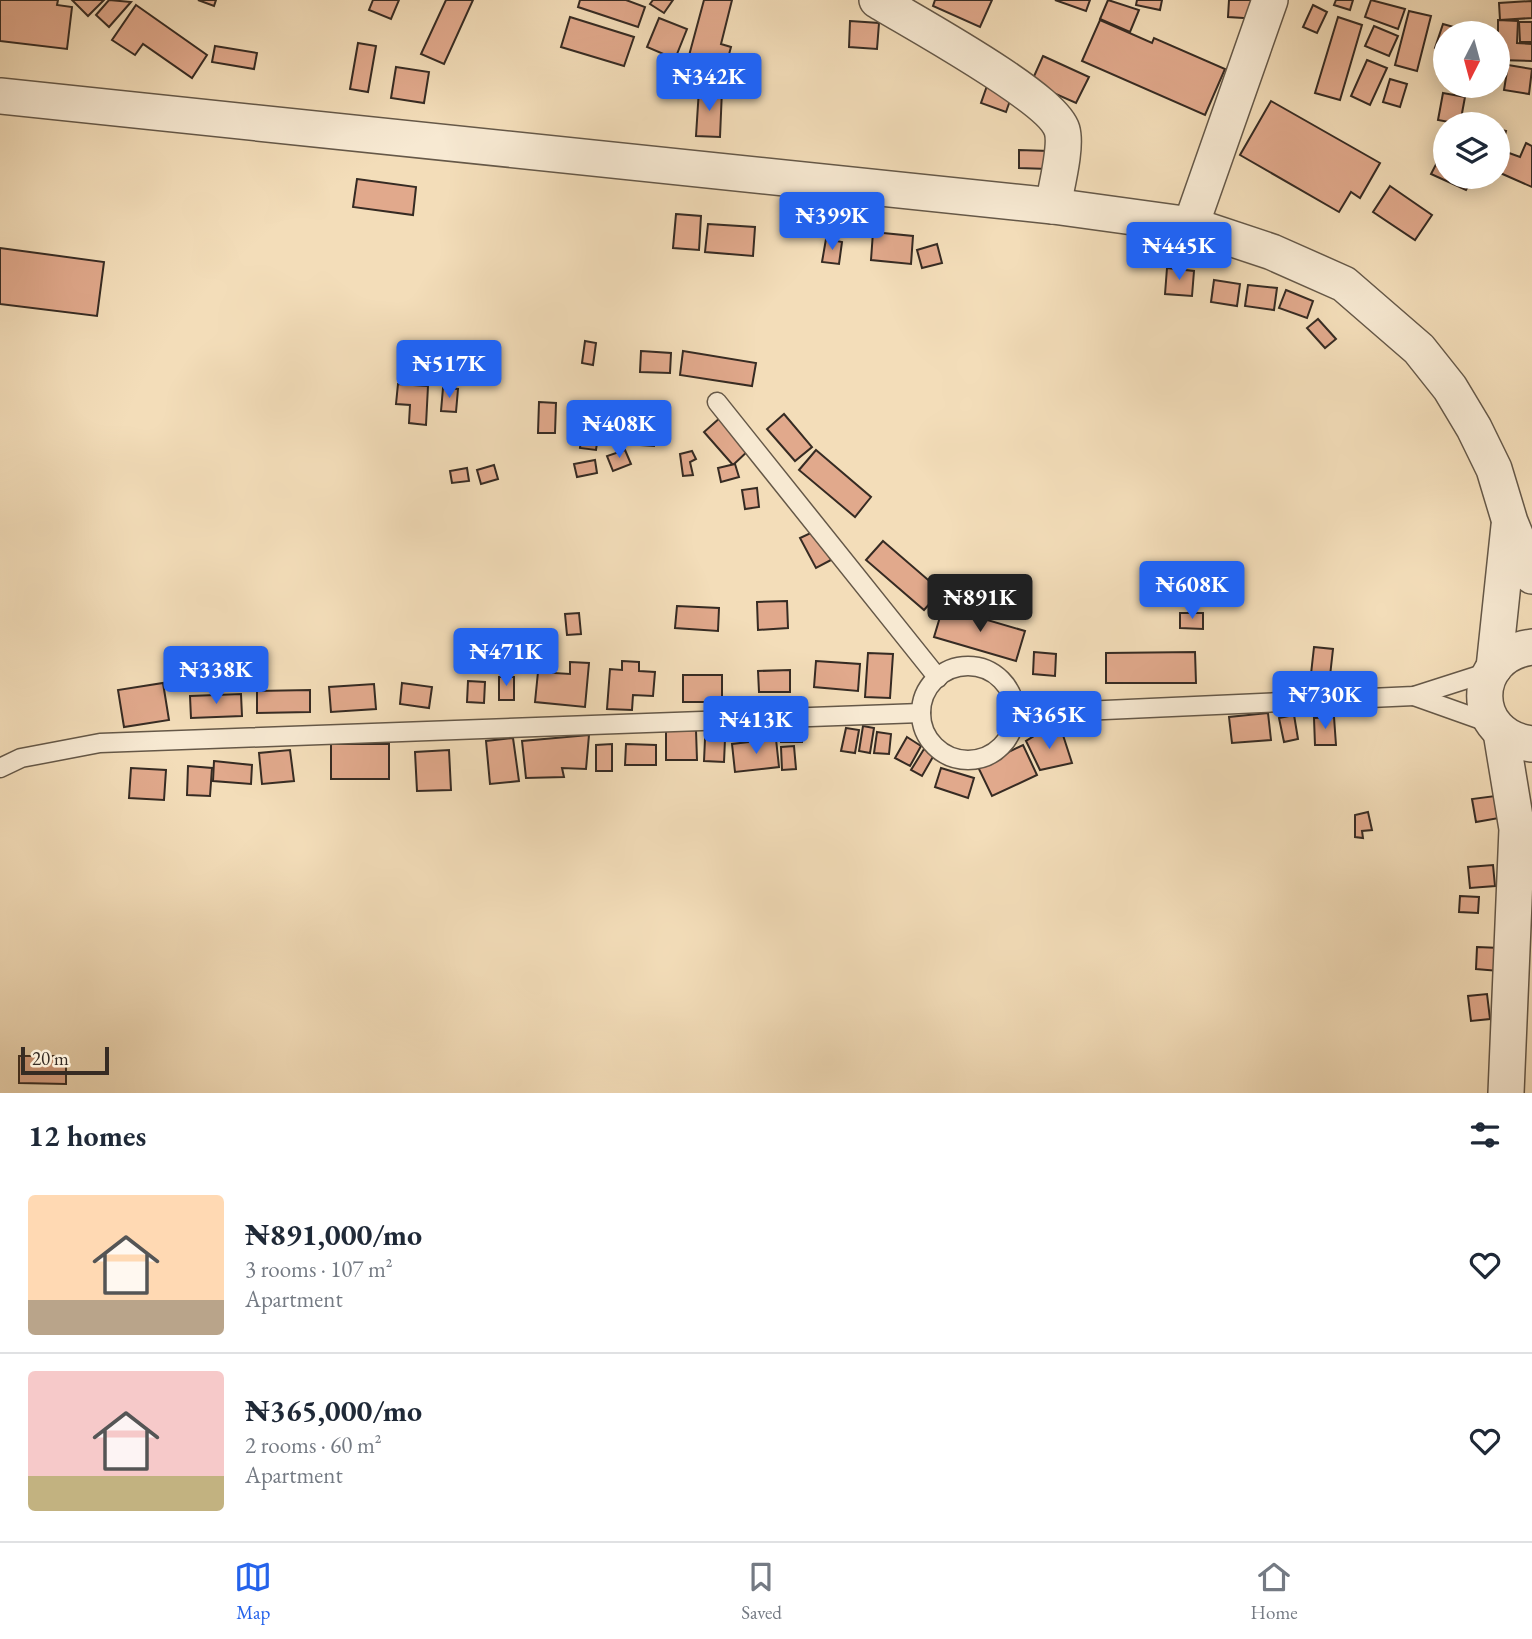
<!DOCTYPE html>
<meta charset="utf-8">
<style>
:root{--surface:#fff;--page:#f2f2f3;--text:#1f2937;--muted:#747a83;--line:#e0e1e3;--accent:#2563eb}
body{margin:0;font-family:"EB Garamond",serif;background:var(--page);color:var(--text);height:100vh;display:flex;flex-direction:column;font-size:26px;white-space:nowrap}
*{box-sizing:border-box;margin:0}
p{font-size:23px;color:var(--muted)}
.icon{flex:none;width:38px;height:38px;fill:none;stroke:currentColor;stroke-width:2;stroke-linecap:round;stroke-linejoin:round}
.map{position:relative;height:1093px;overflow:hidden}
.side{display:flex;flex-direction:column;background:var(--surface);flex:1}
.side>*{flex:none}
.needle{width:46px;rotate:186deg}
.buttons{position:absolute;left:1433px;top:21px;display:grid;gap:14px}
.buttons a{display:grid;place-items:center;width:77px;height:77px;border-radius:50%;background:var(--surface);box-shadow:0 4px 18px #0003;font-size:35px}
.scale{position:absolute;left:21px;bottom:18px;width:88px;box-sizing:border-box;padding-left:7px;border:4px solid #362b23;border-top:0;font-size:19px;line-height:24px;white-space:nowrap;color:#362b23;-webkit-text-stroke:5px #f7e9d2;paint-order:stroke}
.price{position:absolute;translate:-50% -60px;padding:0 16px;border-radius:7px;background:var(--accent);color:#fff;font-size:23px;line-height:46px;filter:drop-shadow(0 2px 4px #0008)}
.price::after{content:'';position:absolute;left:50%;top:42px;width:21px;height:16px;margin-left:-10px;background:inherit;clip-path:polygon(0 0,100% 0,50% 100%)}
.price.active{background:#222;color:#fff}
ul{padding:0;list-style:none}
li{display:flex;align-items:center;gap:21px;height:175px;padding:0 28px}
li+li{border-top:2px solid var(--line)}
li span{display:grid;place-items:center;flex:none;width:196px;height:140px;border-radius:7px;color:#555}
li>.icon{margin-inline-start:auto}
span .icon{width:84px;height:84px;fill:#fffc;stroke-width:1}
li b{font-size:30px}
h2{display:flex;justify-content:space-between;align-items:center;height:84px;padding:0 28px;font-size:30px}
.tabs{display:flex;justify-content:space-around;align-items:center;height:98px;border-top:2px solid var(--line);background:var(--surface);font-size:19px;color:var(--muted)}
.tabs a{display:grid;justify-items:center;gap:4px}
.tabs .active{color:var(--accent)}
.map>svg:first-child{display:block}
.building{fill:#e1a98c;stroke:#362b23;stroke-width:2}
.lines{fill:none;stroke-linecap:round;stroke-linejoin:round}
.service-casing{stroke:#655848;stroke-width:21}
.minor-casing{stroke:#655848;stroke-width:38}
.service{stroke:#f7e9d2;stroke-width:18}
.minor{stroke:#f7e9d2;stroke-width:35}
</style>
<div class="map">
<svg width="1532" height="1093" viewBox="0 0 1532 1093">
<rect width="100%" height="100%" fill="#f3ddb9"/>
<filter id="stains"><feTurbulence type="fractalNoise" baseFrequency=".00286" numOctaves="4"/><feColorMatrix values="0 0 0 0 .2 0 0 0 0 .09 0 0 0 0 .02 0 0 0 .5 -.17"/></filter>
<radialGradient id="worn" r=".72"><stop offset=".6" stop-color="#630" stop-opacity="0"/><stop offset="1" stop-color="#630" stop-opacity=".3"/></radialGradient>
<g class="building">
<polygon points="0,0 58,0 57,5 72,7 67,49 0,41"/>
<polygon points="72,0 104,0 88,16"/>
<polygon points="109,0 131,2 109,27 96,15"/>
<polygon points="198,0 216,0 214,6"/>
<polygon points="373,0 399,0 391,19 369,10"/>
<polygon points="446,0 473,0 444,64 421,54"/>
<polygon points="580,0 626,0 645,7 638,27 578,7"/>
<polygon points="653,0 673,0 664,13 650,4"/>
<polygon points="704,0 732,0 721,44 731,47 724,73 687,63"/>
<polygon points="935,0 992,0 980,27 933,6"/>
<polygon points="1055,0 1090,0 1086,11"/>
<polygon points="1108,0 1139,10 1130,32 1100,19"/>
<polygon points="1137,0 1162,0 1160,10 1136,5"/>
<polygon points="1229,0 1260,0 1259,19 1228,17"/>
<polygon points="1336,0 1353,0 1350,10 1334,5"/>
<polygon points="1371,0 1405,9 1398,29 1365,17"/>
<polygon points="1532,1 1532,18 1500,20 1499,3"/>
<polygon points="136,5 207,55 192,78 143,44 135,55 112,40"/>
<polygon points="1313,5 1327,12 1317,33 1303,27"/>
<polygon points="1409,11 1431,16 1417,71 1395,65"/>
<polygon points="570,17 634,37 624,66 561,47"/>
<polygon points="1338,17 1362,25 1340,100 1315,93"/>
<polygon points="659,18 687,29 675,59 647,47"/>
<polygon points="1100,20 1152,43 1154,38 1225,69 1205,115 1082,61"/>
<polygon points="1498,20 1518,21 1517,43 1532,44 1532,61 1498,60"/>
<polygon points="850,21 879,23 877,49 849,47"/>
<polygon points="1519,22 1532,22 1532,42 1520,42"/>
<polygon points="1443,24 1464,30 1463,33 1446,33 1446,52 1435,48"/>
<polygon points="1374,26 1398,36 1389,56 1365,46"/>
<polygon points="1474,28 1494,32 1494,33 1473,33"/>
<polygon points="358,43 376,46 368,92 350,89"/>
<polygon points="215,46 257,53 254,69 212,62"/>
<polygon points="1043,56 1089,77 1076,103 1031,83"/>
<polygon points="1367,60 1387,68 1370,105 1351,96"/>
<polygon points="1508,65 1532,69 1529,94 1504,90"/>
<polygon points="396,67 429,72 424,103 391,98"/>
<polygon points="1390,79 1407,84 1400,107 1383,102"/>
<polygon points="988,83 1013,92 1006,112 981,103"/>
<polygon points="699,89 722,90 720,137 696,136"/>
<polygon points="1443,93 1465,97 1460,124 1438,120"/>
<polygon points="1271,101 1380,163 1360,198 1351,192 1339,212 1240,155"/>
<polygon points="1498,129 1506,131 1502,146 1498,145"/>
<polygon points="1526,143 1532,146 1532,187 1498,172 1498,149 1520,157"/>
<polygon points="1444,149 1446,177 1473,177 1466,190 1431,174"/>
<polygon points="1019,150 1049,151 1048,169 1019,168"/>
<polygon points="357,179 416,187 413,215 353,207"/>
<polygon points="1390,186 1432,215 1415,240 1373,212"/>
<polygon points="676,214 701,216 699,250 673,248"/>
<polygon points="708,224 755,227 753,256 705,252"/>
<polygon points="873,232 913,236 911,264 871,260"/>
<polygon points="826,239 842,242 839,264 822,262"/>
<polygon points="937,244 942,263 922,268 917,250"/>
<polygon points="0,248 104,262 97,316 0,304"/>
<polygon points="1167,268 1194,271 1192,296 1165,294"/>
<polygon points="1214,280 1240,284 1237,306 1211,302"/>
<polygon points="1248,285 1277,288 1274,310 1245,306"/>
<polygon points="1286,290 1313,301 1307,318 1279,308"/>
<polygon points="1318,319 1336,339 1325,348 1307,328"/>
<polygon points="585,341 596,343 593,365 582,363"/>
<polygon points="641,351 671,353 670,373 640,372"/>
<polygon points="683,351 756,363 752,386 680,375"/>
<polygon points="398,384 428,386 426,425 409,423 410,405 396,404"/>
<polygon points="443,388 458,389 456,412 441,411"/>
<polygon points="586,401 603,403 596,450 580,448"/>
<polygon points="539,402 556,403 555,433 538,433"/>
<polygon points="628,410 656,412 654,446 626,444"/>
<polygon points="784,414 812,447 795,461 767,429"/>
<polygon points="721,417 749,450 733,465 704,432"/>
<polygon points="625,450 631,464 613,471 607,456"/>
<polygon points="816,450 871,497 855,517 799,470"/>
<polygon points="692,451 696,459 690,462 693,475 683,476 680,454"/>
<polygon points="595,460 597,473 577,477 574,464"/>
<polygon points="735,464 739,477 721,482 718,468"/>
<polygon points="494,465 498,479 481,484 477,470"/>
<polygon points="467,468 469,481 452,483 450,471"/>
<polygon points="757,488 759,507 745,509 742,490"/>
<polygon points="815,531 831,560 816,568 800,538"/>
<polygon points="883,541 941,591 924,610 866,560"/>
<polygon points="787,601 788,628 758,630 757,602"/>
<polygon points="677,606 719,608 718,631 675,628"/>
<polygon points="943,607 1025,631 1016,661 934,637"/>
<polygon points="579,613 581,634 567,635 565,614"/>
<polygon points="1180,613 1203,613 1203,629 1180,628"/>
<polygon points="1314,647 1333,649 1329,685 1310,683"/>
<polygon points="1034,652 1056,654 1055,676 1033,674"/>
<polygon points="1195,652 1196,683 1106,683 1106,653"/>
<polygon points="868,653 893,654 890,698 865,697"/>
<polygon points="622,661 639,662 639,671 655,672 653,696 633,695 632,710 607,709 610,669 622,670"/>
<polygon points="816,661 860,664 858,691 814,687"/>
<polygon points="570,662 589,663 585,707 535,702 538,672 570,674"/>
<polygon points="790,670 790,692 759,692 758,671"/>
<rect x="683" y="675" width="39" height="27"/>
<rect x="499" y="677" width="15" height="23"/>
<polygon points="468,681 485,682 484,703 467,702"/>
<polygon points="163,683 169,720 124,727 118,690"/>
<polygon points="402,683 432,687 429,708 400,704"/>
<polygon points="374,684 376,709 331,712 329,687"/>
<polygon points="310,690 310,712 257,713 257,691"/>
<polygon points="241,694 242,716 191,718 190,696"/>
<polygon points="1268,713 1271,740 1232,743 1229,717"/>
<polygon points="1294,715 1298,739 1284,742 1279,718"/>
<polygon points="1334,717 1336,745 1315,745 1314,718"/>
<polygon points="802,725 802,742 781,742 781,726"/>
<polygon points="863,726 874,728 870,753 859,751"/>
<polygon points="846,728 859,730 855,753 841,751"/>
<polygon points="696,730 697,760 666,760 666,731"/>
<polygon points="1044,730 1048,738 1062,732 1072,763 1040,770 1026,741"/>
<polygon points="877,732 891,734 889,754 874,753"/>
<polygon points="589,735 586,769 562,768 564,777 526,778 522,741"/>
<polygon points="907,737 921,746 910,766 895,758"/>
<polygon points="513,738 519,781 490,784 486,741"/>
<polygon points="705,739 725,739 724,762 704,761"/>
<polygon points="776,739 779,767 735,772 732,744"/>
<rect x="331" y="744" width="58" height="35"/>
<polygon points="612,744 612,771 596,771 596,745"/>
<polygon points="626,744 656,745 656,765 625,765"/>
<polygon points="1023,745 1037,775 992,796 978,767"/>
<polygon points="794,746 796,769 782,770 781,747"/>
<polygon points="924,749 934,755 922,776 911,770"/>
<polygon points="290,750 294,781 262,784 259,753"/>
<polygon points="449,750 451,790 417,791 415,752"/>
<polygon points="214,761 252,765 251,784 213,781"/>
<polygon points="188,766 212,768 210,796 187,795"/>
<polygon points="131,768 166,770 164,800 129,798"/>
<polygon points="941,768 974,778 968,798 935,787"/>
<polygon points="1495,796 1499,818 1476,822 1472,799"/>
<polygon points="1368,812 1372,830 1362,831 1363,838 1355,837 1355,815"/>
<polygon points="1493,865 1495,886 1470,888 1468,867"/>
<polygon points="1460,896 1479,897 1478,913 1459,912"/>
<polygon points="1477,947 1500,948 1499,971 1476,969"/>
<polygon points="1487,994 1490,1019 1471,1021 1468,996"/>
<polygon points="19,1056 66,1056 66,1084 19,1083"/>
</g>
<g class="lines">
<g class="service-casing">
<g id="service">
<polyline points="717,402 938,678"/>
<circle cx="968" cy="713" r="47"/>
<polyline points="1414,696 1490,723"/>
<polyline points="1015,714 1414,696 1492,671"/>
<polyline points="0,768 21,758 100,743 921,713"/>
</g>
</g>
<g class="minor-casing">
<g id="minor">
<path d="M877,0C911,21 1052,97 1062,130C1067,147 1056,188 1053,206"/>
<polyline points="0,96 1053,206 1191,225 1272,252 1344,284 1419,349 1450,388 1474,428 1494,469 1510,522 1532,576"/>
<polyline points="1191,225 1270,0"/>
<path d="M1532,647C1469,655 1469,737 1532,744"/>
<polyline points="1494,668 1509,526"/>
<polyline points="1501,732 1517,829 1506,1093"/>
</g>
</g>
<use href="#service" class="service"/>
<use href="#minor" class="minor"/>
</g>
<rect width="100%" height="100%" filter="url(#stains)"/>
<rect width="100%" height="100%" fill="url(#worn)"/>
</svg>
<div class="buttons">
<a><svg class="needle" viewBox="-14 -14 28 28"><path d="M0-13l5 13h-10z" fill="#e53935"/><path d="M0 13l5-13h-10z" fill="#747a83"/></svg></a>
<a><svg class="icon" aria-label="layers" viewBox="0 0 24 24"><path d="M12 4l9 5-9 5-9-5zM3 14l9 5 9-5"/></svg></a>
</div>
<div class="scale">20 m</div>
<b class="price" style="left:709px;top:113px">₦342K</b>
<b class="price" style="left:832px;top:252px">₦399K</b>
<b class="price" style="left:1179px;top:282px">₦445K</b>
<b class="price" style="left:449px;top:400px">₦517K</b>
<b class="price" style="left:619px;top:460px">₦408K</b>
<b class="price" style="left:1192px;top:621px">₦608K</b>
<b class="price active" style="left:980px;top:634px">₦891K</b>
<b class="price" style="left:506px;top:688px">₦471K</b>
<b class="price" style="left:216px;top:706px">₦338K</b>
<b class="price" style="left:1325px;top:731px">₦730K</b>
<b class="price" style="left:1049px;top:751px">₦365K</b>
<b class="price" style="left:756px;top:756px">₦413K</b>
</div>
<section class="side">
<h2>12 homes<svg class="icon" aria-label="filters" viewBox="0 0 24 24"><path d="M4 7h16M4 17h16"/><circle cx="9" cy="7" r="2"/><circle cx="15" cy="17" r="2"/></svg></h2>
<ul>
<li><span style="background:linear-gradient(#ffd9b3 75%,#b9a48a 0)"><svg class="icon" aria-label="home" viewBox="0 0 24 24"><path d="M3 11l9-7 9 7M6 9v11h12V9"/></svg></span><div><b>₦891,000/mo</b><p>3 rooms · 107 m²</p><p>Apartment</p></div><svg class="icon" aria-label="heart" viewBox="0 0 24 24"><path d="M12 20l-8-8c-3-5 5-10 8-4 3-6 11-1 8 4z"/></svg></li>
<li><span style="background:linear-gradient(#f6c9c9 75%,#c2b280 0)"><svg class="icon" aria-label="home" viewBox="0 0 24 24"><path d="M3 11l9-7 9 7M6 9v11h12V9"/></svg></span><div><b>₦365,000/mo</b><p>2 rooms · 60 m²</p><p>Apartment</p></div><svg class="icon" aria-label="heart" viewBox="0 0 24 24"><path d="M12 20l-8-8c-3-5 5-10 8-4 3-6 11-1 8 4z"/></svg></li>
</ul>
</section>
<nav class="tabs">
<a class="active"><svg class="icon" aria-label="map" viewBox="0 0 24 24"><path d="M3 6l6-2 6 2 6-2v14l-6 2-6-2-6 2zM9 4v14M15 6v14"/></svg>Map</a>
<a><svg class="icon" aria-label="saved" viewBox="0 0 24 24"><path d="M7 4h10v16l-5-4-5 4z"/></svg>Saved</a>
<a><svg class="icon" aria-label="home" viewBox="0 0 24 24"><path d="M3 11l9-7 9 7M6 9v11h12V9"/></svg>Home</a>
</nav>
